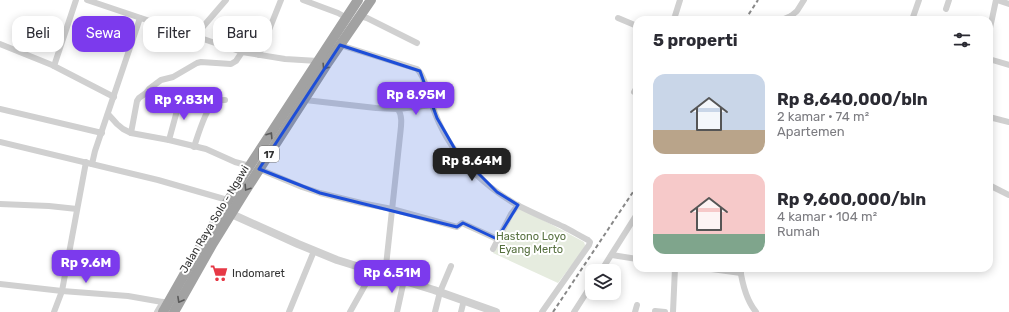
<!DOCTYPE html>
<html lang="id">
<meta charset="utf-8">
<style>
:root{--surface:#fff;--page:#f7f7f7;--text:#2b2b33;--muted:#7c7c81;--accent:#7c3aed}
body{margin:0;font-family:Rubik,sans-serif;background:var(--page);color:var(--text);height:100vh;display:flex;flex-direction:column;font-size:15px;white-space:nowrap}
*{box-sizing:border-box;margin:0}
p{font-size:13px;color:var(--muted)}
.icon{flex:none;width:22px;height:22px;fill:none;stroke:currentColor;stroke-width:2;stroke-linecap:round;stroke-linejoin:round}
.map{position:relative;flex:1;overflow:hidden}
.details{position:absolute;left:633px;top:16px;width:360px;height:256px;display:flex;flex-direction:column;background:var(--surface);border-radius:12px;box-shadow:0 2px 10px #0003}
.details>*{flex:none}
.guide{position:absolute;left:12px;top:16px;width:380px;height:36px;display:flex;gap:8px}
.buttons{position:absolute;left:585px;top:264px;display:grid;gap:8px}
.buttons a{display:grid;place-items:center;width:36px;height:36px;border-radius:8px;background:var(--surface);box-shadow:0 2px 10px #0003;font-size:20px}
.price{position:absolute;translate:-50% -34px;padding:0 9px;border-radius:8px;background:var(--accent);color:#fff;font-size:13px;line-height:26px;filter:drop-shadow(0 1px 2px #0008)}
.price::after{content:'';position:absolute;left:50%;top:24px;width:12px;height:9px;margin-left:-6px;background:inherit;clip-path:polygon(0 0,100% 0,50% 100%)}
.price.selected{background:#222;color:#fff}
ul{padding:0;list-style:none}
li{display:flex;align-items:center;gap:12px;height:100px;padding:0 20px}
li span{display:grid;place-items:center;flex:none;width:112px;height:80px;border-radius:12px;color:#555}
li>.icon{margin-inline-start:auto}
span .icon{width:48px;height:48px;fill:#fffc;stroke-width:1}
li b{font-size:17px}
h2{display:flex;justify-content:space-between;align-items:center;height:48px;padding:0 20px;font-size:17px}
.pill{padding:0 14px;border-radius:12px;background:var(--surface);box-shadow:0 2px 10px #0003;font-size:14px;line-height:36px}
.pill.selected{background:var(--accent);color:#fff}
.map>svg:first-child{display:block}
.green{fill:#e6ecdf}
.lines{fill:none;stroke-linecap:round;stroke-linejoin:round}
.minor{stroke:#d0d0d0;stroke-width:6}
.tertiary{stroke:#d0d0d0;stroke-width:8}
.trunk{stroke:#a2a2a2;stroke-width:10}
.rail{stroke:#888;stroke-width:2;stroke-dasharray:4 3;stroke-linecap:butt}
.oneway{stroke:#5a5a5a}
.marked{fill:#1d4ed8;fill-opacity:0.2;stroke:#1d4ed8;stroke-width:3;stroke-linejoin:round}
.labels{text-anchor:middle;stroke-width:4;stroke-linejoin:round;paint-order:stroke}
.shield{fill:#fff;stroke:#707070;stroke-width:1}
.shield-label{font-size:10px;font-weight:bold;fill:#333}
.street-label{font-size:11px;fill:#333;stroke:#fff}
.park-label{font-size:11px;fill:#56703f;stroke:#fff}
.poi-label{font-size:11px;fill:#333;stroke:#fff;text-anchor:start}
</style>
<div class="map">
<svg width="1009" height="312" viewBox="0 0 1009 312">
<rect width="100%" height="100%" fill="#fff"/>
<path class="green" d="M519,207L584,242L585,245L584,249L558,283L493,253C501,237 508,221 519,207Z"/>
<g class="lines">
<g class="minor">
<polyline points="87,0 242,52 285,59 318,61"/>
<polyline points="303,0 338,13 347,18"/>
<polyline points="997,0 1009,4"/>
<polyline points="946,9 949,0"/>
<polyline points="360,16 367,18 417,43"/>
<polyline points="618,18 637,26"/>
<polyline points="673,20 675,16 680,0"/>
<polyline points="769,20 784,19 791,16"/>
<polyline points="790,20 791,16 797,11 804,0"/>
<polyline points="912,20 919,0"/>
<polyline points="989,33 996,0"/>
<polyline points="195,36 226,0"/>
<polyline points="0,44 52,65 114,97"/>
<path d="M340,45L417,69C425,76 428,95 432,105C436,117 441,128 447,138C463,166 490,189 517,205C533,213 549,220 564,227C572,231 580,236 588,240L590,242L589,245L542,312"/>
<polyline points="259,55 281,0"/>
<polyline points="989,59 1009,65"/>
<polyline points="54,66 76,0"/>
<polyline points="634,92 637,87"/>
<path d="M305,100L376,108L398,109C403,117 401,126 400,136L385,275"/>
<polyline points="0,109 102,133"/>
<polyline points="398,109 432,105"/>
<polyline points="108,114 117,124 123,129 131,133 169,140 206,149 235,162 250,166"/>
<polyline points="989,117 1009,122"/>
<polyline points="131,133 137,101 139,98 146,93 149,89 161,80 173,77 197,63 201,62 231,64 236,61 242,52"/>
<polyline points="169,140 181,96"/>
<polyline points="0,142 158,180 231,201"/>
<path d="M194,147C198,135 205,111 213,103C216,100 221,100 225,100"/>
<polyline points="92,164 95,151 140,18"/>
<polyline points="259,169 302,187 320,193 361,203 392,209 457,227 462,223 497,239"/>
<polyline points="989,185 1009,195"/>
<polyline points="0,204 49,206 77,209"/>
<polyline points="493,249 511,214 518,205"/>
<polyline points="612,255 637,259"/>
<polyline points="704,268 741,273"/>
<path d="M740,268C742,282 747,301 756,312"/>
<polyline points="601,271 637,214"/>
<polyline points="0,284 62,291 128,296 168,303"/>
<polyline points="655,311 665,312"/>
<polyline points="54,312 62,291 86,162"/>
<polyline points="157,312 163,302"/>
<polyline points="289,312 314,251"/>
<polyline points="350,312 373,271"/>
<polyline points="397,312 404,280"/>
<polyline points="435,312 440,292 451,266"/>
<polyline points="461,312 464,300"/>
<polyline points="574,312 592,284"/>
<polyline points="635,312 637,305"/>
<polyline points="673,312 675,268"/>
</g>
<polyline class="tertiary" points="227,212 298,244 337,260 434,290 496,312"/>
<g class="trunk">
<polyline points="163,312 197,252 245,173 358,0"/>
<polyline points="174,312 213,243 244,193 327,64 371,0"/>
</g>
<g class="rail">
<polyline points="745,20 758,0"/>
<polyline points="553,312 637,186"/>
</g>
</g>
<defs><path id="oneway-chevron" d="M-2-3.5L2.5 0L-2 3.5" fill="none" stroke-width="1.6" stroke-linecap="round" stroke-linejoin="round"/></defs>
<g class="oneway">
<use href="#oneway-chevron" transform="translate(325 67) rotate(123)"/>
<use href="#oneway-chevron" transform="translate(270 135) rotate(-57)"/>
<use href="#oneway-chevron" transform="translate(247 188) rotate(123)"/>
<use href="#oneway-chevron" transform="translate(180 300) rotate(119)"/>
</g>
<path class="marked" d="M340,45L420,71L437,118L456,151L497,192L518,205L497,239L463,223L457,227L320,193L259,169Z"/>
<defs>
<g id="supermarket-bare" transform="scale(1.38)"><path d="M-6-5.5h2.5l.6 2H6L4.5 2H-2.5L-4.4-4H-6ZM-1.5 3.2a1.3 1.3 0 1 0 .1 0ZM3 3.2a1.3 1.3 0 1 0 .1 0Z" fill="#e63946" stroke="#fff" stroke-width="2.5" paint-order="stroke"/></g>
</defs>
<g fill-rule="evenodd">
<use href="#supermarket-bare" x="219" y="273"/>
</g>
<g class="labels">
<rect class="shield" x="259" y="146" width="20" height="16" rx="3"/>
<g class="shield-label">
<text x="269" y="158">17</text>
</g>
<g class="street-label">
<text transform="translate(214 219) rotate(-59)" y="4">Jalan Raya Solo - Ngawi</text>
</g>
<g class="park-label">
<text x="531" y="240">Hastono Loyo<tspan x="531" dy="13">Eyang Merto</tspan></text>
</g>
<g class="poi-label">
<text x="232" y="277">Indomaret</text>
</g>
</g>
</svg>
<div class="buttons">
<a><svg class="icon" aria-label="layers" viewBox="0 0 24 24"><path d="M12 4l9 5-9 5-9-5zM3 14l9 5 9-5"/></svg></a>
</div>
<b class="price" style="left:416px;top:116px">Rp 8.95M</b>
<b class="price" style="left:184px;top:121px">Rp 9.83M</b>
<b class="price selected" style="left:472px;top:182px">Rp 8.64M</b>
<b class="price" style="left:86px;top:284px">Rp 9.6M</b>
<b class="price" style="left:392px;top:294px">Rp 6.51M</b>
<div class="guide">
<a class="pill">Beli</a>
<a class="pill selected">Sewa</a>
<a class="pill">Filter</a>
<a class="pill">Baru</a>
</div>
<section class="details">
<h2>5 properti<svg class="icon" aria-label="filters" viewBox="0 0 24 24"><path d="M4 7h16M4 17h16"/><circle cx="9" cy="7" r="2"/><circle cx="15" cy="17" r="2"/></svg></h2>
<ul>
<li><span style="background:linear-gradient(#c9d6e8 70%,#b9a48a 0)"><svg class="icon" aria-label="home" viewBox="0 0 24 24"><path d="M3 11l9-7 9 7M6 9v11h12V9"/></svg></span><div><b>Rp 8,640,000/bln</b><p>2 kamar · 74 m²</p><p>Apartemen</p></div></li>
<li><span style="background:linear-gradient(#f6c9c9 75%,#7fa58c 0)"><svg class="icon" aria-label="home" viewBox="0 0 24 24"><path d="M3 11l9-7 9 7M6 9v11h12V9"/></svg></span><div><b>Rp 9,600,000/bln</b><p>4 kamar · 104 m²</p><p>Rumah</p></div></li>
</ul>
</section>
</div>
